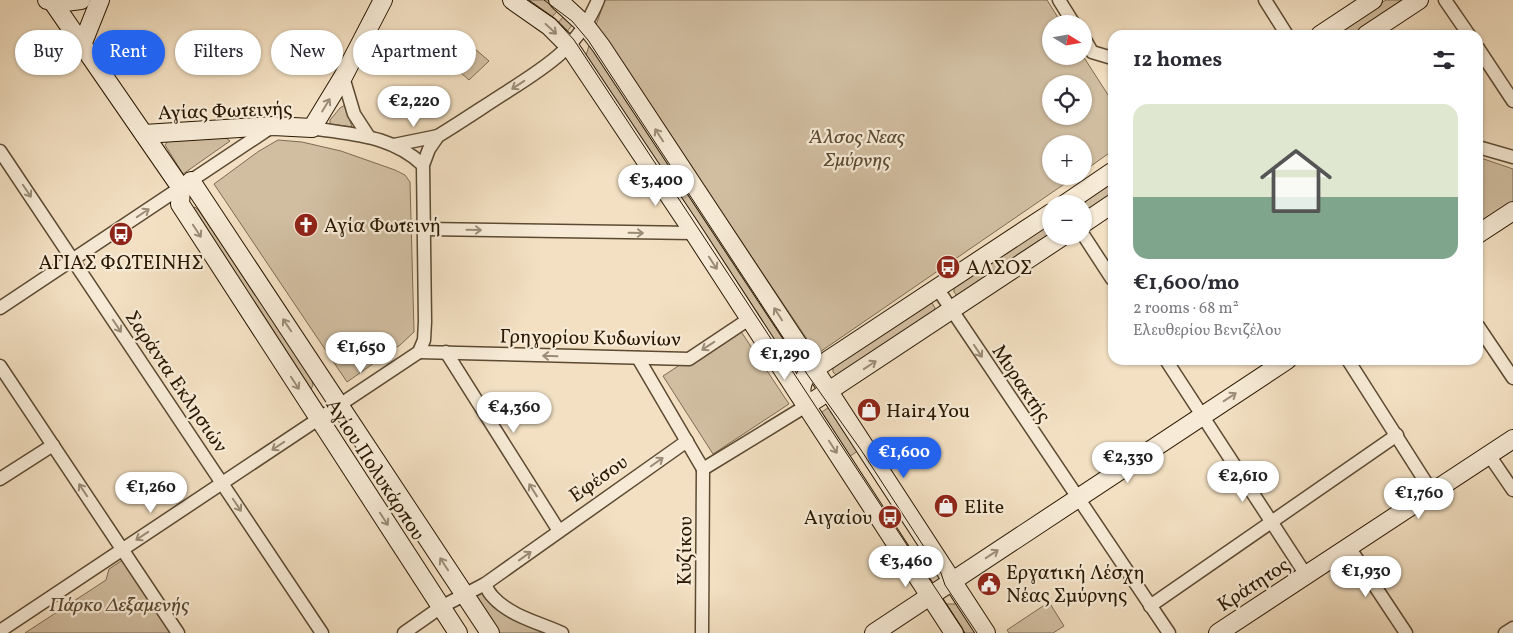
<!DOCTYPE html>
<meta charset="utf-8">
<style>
:root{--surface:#fff;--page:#f7f7f7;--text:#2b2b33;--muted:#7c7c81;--accent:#2563eb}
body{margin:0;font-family:Vollkorn,serif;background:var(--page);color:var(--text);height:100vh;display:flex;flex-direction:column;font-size:19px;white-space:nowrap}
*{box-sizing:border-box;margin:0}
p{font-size:16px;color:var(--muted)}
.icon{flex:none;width:28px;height:28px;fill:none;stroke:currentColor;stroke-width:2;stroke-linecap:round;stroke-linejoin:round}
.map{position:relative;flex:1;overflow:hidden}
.side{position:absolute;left:1108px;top:30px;width:375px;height:335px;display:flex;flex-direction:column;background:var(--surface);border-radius:15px;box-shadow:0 1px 4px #0004}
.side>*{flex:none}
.banner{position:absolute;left:15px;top:30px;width:475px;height:45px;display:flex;gap:10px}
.needle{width:32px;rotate:101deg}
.buttons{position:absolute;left:1042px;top:15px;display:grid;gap:10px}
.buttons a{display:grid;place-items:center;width:50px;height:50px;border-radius:50%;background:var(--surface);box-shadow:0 1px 4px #0004;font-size:25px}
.price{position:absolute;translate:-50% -42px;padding:0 11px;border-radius:18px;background:#fff;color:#222;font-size:16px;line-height:32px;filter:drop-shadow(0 1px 2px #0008)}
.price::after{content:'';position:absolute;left:50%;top:30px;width:15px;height:11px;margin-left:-8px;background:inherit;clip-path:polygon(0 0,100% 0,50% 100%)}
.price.current{background:var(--accent);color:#fff}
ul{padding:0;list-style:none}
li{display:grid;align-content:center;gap:10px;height:265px;padding:0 25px}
li span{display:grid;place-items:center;height:155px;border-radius:15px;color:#555}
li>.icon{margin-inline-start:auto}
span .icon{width:90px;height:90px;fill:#fffc;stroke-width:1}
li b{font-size:21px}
h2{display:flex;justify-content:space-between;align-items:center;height:60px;padding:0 25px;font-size:21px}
.tag{padding:0 18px;border-radius:22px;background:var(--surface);box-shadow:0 1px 4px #0004;font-size:18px;line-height:45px}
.tag.current{background:var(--accent);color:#fff}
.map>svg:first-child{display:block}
.green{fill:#d1bea1;stroke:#7e6b52;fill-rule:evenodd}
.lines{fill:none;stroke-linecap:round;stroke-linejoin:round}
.street-casing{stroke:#5c4a32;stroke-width:15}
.secondary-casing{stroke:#2a1802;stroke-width:20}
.street{stroke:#f7ebd7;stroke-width:12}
.secondary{stroke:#f7ebd7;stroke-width:18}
.tram{stroke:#2a1802;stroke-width:1}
.oneway{stroke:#9b8c77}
.labels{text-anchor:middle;stroke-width:4.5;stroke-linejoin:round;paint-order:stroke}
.street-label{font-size:20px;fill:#2a1802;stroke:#f7ebd7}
.park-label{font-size:20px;font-style:italic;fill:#5c4a32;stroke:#f7ebd7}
.poi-label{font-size:20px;fill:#2a1802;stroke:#f7ebd7;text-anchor:start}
</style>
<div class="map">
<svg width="1513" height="633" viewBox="0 0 1513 633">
<rect width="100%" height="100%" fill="#f3e0c2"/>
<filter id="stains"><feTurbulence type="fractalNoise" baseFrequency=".004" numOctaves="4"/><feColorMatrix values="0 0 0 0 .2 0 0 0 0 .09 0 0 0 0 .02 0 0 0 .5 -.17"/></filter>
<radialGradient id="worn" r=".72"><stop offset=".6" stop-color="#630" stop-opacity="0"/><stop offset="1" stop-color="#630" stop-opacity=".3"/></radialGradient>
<g class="green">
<polygon points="521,0 553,0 562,6 551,18"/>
<path d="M605,0H1047L1062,24H1051V56H1083L1112,101V151L1084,171V144H1051V176H1076L817,354L596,25ZM1051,84H1084V116H1051Z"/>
<polygon points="1386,0 1405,0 1353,35 1331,35"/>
<polygon points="568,11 576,20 566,33 557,24"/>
<polygon points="453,30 489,61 469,80 434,49"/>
<polygon points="591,39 804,358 788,368 585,59"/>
<polygon points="345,105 352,127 330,124 330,120 340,108"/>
<polygon points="226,138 230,141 183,174 165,145 168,141"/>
<polygon points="278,140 302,142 341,151 395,170 405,175 410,182 414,332 400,345 347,382 214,184 259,151"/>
<polygon points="1478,157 1513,169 1513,203 1478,226"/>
<polygon points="1112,181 1112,196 1090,209 1085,204 1087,198"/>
<polygon points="195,207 199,211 311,376 313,385 311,389 309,389 192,209"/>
<polygon points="1051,223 1051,236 961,295 957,296 954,292 954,288"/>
<polygon points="928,303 932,303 935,308 934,311 840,375 836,375 833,372 833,367"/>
<polygon points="738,327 789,404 713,454 663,376"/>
<polygon points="833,404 862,448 846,459 818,415"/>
<polygon points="124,559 172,633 25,633 106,580 109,569"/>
<polygon points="485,584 492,597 562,633 489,633 464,595"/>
<polygon points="1049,602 1064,626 1053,633 1009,633 1007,630"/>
<polygon points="944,604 962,604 981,633 961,633"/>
</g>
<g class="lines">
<g class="street-casing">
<g id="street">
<polyline points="1059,0 1074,24"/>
<polyline points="1265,0 1287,35"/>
<polyline points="1445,0 1469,35"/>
<polyline points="1084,38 1092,52 1112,58"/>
<polyline points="1478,48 1513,101"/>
<polyline points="343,77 354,114 369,137"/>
<path d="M312,128C354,135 391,135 423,165"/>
<polyline points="394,145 438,136"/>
<polyline points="1478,147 1513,157"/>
<polyline points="0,151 322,633"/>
<polyline points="425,229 694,233"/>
<polyline points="1084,236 1112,279"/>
<polyline points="937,288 1169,633"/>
<polyline points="0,308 273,126"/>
<polyline points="1478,326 1513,378"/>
<path d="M419,352L424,340L425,322L423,165L429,149L438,136C461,122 483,107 505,93C546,67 579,47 598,0"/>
<polyline points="419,352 689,359 749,319"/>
<polyline points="446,352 559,531"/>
<polyline points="638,358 703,469"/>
<polyline points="1166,360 1306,575"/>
<polyline points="1348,360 1432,492"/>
<polyline points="0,366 178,633"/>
<polyline points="1489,455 1513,490"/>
<polyline points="703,469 806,406"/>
<polyline points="0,479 53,445"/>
<polyline points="1349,547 1406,633"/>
<path d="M485,584C487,589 490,594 493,597C510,616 540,623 562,633"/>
<polyline points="1150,606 1397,435"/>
<polyline points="0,631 419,352"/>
<polyline points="404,633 441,607 485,584 687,441"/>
<polyline points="702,633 703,469"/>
<polyline points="1505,633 1513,628"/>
</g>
</g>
<g class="secondary-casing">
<g id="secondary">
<polyline points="47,0 65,2 81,0"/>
<polyline points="512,0 549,26 569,46 694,233 954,633"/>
<polyline points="558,0 585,25 601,46 807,358 986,633"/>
<polyline points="52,1 181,188 180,204 458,633"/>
<polyline points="1320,35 1373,0"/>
<polyline points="1366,35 1419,0"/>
<polyline points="82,45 100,0"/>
<polyline points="144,134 273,126 312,128 343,77 383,0"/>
<polyline points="191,181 490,633"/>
<polyline points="1065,204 1112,172"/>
<polyline points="1084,223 1112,204"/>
<polyline points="1478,234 1513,211"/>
<path d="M804,401C799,390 802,383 807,374L1051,213"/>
<polyline points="806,406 1063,236"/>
<polyline points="874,633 1287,360"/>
<polyline points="1218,633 1513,439"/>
</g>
</g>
<use href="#street" class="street"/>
<use href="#secondary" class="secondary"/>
<g class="tram">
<polyline points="527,0 555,19 574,40 965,633"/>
<polyline points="544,0 572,21 588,40 807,374 861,450 941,573 945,585 977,633"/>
</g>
</g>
<defs><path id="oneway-shaft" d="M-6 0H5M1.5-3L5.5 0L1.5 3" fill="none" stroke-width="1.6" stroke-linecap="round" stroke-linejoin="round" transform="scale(1.25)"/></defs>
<g class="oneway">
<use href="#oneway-shaft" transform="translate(551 29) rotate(43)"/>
<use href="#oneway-shaft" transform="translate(518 85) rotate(147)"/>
<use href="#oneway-shaft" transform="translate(326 105) rotate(-59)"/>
<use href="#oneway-shaft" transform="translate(659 135) rotate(-123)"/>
<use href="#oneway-shaft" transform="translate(27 191) rotate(56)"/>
<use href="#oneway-shaft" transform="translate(143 213) rotate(-34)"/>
<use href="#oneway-shaft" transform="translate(474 230) rotate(1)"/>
<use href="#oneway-shaft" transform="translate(197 231) rotate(57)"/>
<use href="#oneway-shaft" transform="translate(636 233) rotate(1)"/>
<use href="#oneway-shaft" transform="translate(713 263) rotate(57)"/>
<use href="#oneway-shaft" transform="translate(778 314) rotate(-123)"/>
<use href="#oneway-shaft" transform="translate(287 325) rotate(-124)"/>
<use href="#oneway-shaft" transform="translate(117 326) rotate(56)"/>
<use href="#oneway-shaft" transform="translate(708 346) rotate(147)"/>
<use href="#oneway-shaft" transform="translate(978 351) rotate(56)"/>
<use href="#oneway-shaft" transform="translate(550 356) rotate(-178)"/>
<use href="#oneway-shaft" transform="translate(870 365) rotate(-34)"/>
<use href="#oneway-shaft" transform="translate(295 383) rotate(57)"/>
<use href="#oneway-shaft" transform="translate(1230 397) rotate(-33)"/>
<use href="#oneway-shaft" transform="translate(278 446) rotate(146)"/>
<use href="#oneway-shaft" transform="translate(833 447) rotate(57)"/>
<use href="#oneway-shaft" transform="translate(657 462) rotate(-35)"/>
<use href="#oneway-shaft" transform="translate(83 490) rotate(-124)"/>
<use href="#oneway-shaft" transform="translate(533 490) rotate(-122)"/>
<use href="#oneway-shaft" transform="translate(237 505) rotate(56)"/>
<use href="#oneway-shaft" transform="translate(384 519) rotate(57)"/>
<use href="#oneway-shaft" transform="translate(142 536) rotate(146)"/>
<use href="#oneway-shaft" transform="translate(992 554) rotate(-33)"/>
<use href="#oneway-shaft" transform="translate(525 556) rotate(-36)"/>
<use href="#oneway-shaft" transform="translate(444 564) rotate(-123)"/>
</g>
<defs>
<g id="church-disc" transform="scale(1.25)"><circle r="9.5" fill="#8f2418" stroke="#f7ebd7"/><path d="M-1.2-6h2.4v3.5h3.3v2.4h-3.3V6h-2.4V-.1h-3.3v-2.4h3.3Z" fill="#fff"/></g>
<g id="bus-disc" transform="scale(1.25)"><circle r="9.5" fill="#8f2418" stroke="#f7ebd7"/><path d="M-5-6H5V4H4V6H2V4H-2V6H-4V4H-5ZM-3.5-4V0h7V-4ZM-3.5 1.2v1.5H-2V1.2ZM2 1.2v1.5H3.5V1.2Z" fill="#fff"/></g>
<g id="shop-disc" transform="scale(1.25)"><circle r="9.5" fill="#8f2418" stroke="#f7ebd7"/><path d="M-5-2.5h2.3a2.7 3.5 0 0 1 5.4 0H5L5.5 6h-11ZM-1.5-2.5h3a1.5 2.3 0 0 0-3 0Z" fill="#fff"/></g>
<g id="civic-disc" transform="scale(1.25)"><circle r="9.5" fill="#8f2418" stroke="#f7ebd7"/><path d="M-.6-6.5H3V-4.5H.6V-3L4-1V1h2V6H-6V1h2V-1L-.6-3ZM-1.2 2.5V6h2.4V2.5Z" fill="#fff"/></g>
</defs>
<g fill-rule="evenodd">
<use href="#church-disc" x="306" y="225"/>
<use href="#bus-disc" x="121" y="234"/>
<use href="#bus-disc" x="948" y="267"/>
<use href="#shop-disc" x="869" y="410"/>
<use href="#shop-disc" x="946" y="506"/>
<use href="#bus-disc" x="890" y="517"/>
<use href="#civic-disc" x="989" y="584"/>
</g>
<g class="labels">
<g class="street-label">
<text transform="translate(225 110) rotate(-2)" y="7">Αγίας Φωτεινής</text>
<text transform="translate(590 337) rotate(1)" y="7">Γρηγορίου Κυδωνίων</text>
<text transform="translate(177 381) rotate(56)" y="7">Σαράντα Εκλησιών</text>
<text transform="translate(1022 383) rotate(56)" y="7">Μυρακτής</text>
<text transform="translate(376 469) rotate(57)" y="7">Αγίου Πολυκάρπου</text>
<text transform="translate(598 478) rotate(-35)" y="7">Εφέσου</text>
<text transform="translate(684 551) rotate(-89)" y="7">Κυζίκου</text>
<text transform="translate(1253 584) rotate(-33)" y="7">Κράτητος</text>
</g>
<g class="park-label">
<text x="857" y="143">Άλσος Νεας<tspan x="857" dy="23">Σμύρνης</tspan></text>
<text x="119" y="611">Πάρκο Δεξαμενής</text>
</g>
<g class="poi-label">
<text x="324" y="232">Αγία Φωτεινή</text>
<text x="121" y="269" text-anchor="middle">ΑΓΙΑΣ ΦΩΤΕΙΝΗΣ</text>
<text x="966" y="274">ΑΛΣΟΣ</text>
<text x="886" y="417">Hair4You</text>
<text x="964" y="513">Elite</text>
<text x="872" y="524" text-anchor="end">Αιγαίου</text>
<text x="1006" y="579">Εργατική Λέσχη<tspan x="1006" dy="23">Νέας Σμύρνης</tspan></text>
</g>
</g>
<rect width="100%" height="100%" filter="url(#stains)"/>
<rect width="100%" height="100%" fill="url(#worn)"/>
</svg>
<div class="buttons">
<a><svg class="needle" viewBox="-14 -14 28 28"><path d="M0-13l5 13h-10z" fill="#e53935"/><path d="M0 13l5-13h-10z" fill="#7c7c81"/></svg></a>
<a><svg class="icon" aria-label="locate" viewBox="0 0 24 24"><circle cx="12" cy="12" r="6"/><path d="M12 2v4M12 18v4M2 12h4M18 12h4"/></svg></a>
<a>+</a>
<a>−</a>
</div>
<b class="price" style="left:414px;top:128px">€2,220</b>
<b class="price" style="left:656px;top:207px">€3,400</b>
<b class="price" style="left:361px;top:374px">€1,650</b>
<b class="price" style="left:785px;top:381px">€1,290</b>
<b class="price" style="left:514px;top:434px">€4,360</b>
<b class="price current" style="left:904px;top:479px">€1,600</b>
<b class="price" style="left:1128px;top:484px">€2,330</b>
<b class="price" style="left:1243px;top:503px">€2,610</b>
<b class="price" style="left:151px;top:514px">€1,260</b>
<b class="price" style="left:1419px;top:520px">€1,760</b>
<b class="price" style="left:906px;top:588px">€3,460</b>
<b class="price" style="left:1366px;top:598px">€1,930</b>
<div class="banner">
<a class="tag">Buy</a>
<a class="tag current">Rent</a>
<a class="tag">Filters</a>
<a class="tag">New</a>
<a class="tag">Apartment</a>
</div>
<section class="side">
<h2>12 homes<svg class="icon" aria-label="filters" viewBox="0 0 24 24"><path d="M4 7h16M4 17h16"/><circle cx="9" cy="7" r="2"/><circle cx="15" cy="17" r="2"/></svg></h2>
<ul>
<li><span style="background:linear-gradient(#dfe7d0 60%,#7fa58c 0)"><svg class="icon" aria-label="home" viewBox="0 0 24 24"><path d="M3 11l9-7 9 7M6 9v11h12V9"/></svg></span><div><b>€1,600/mo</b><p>2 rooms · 68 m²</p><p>Ελευθερίου Βενιζέλου</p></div></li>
</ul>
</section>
</div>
